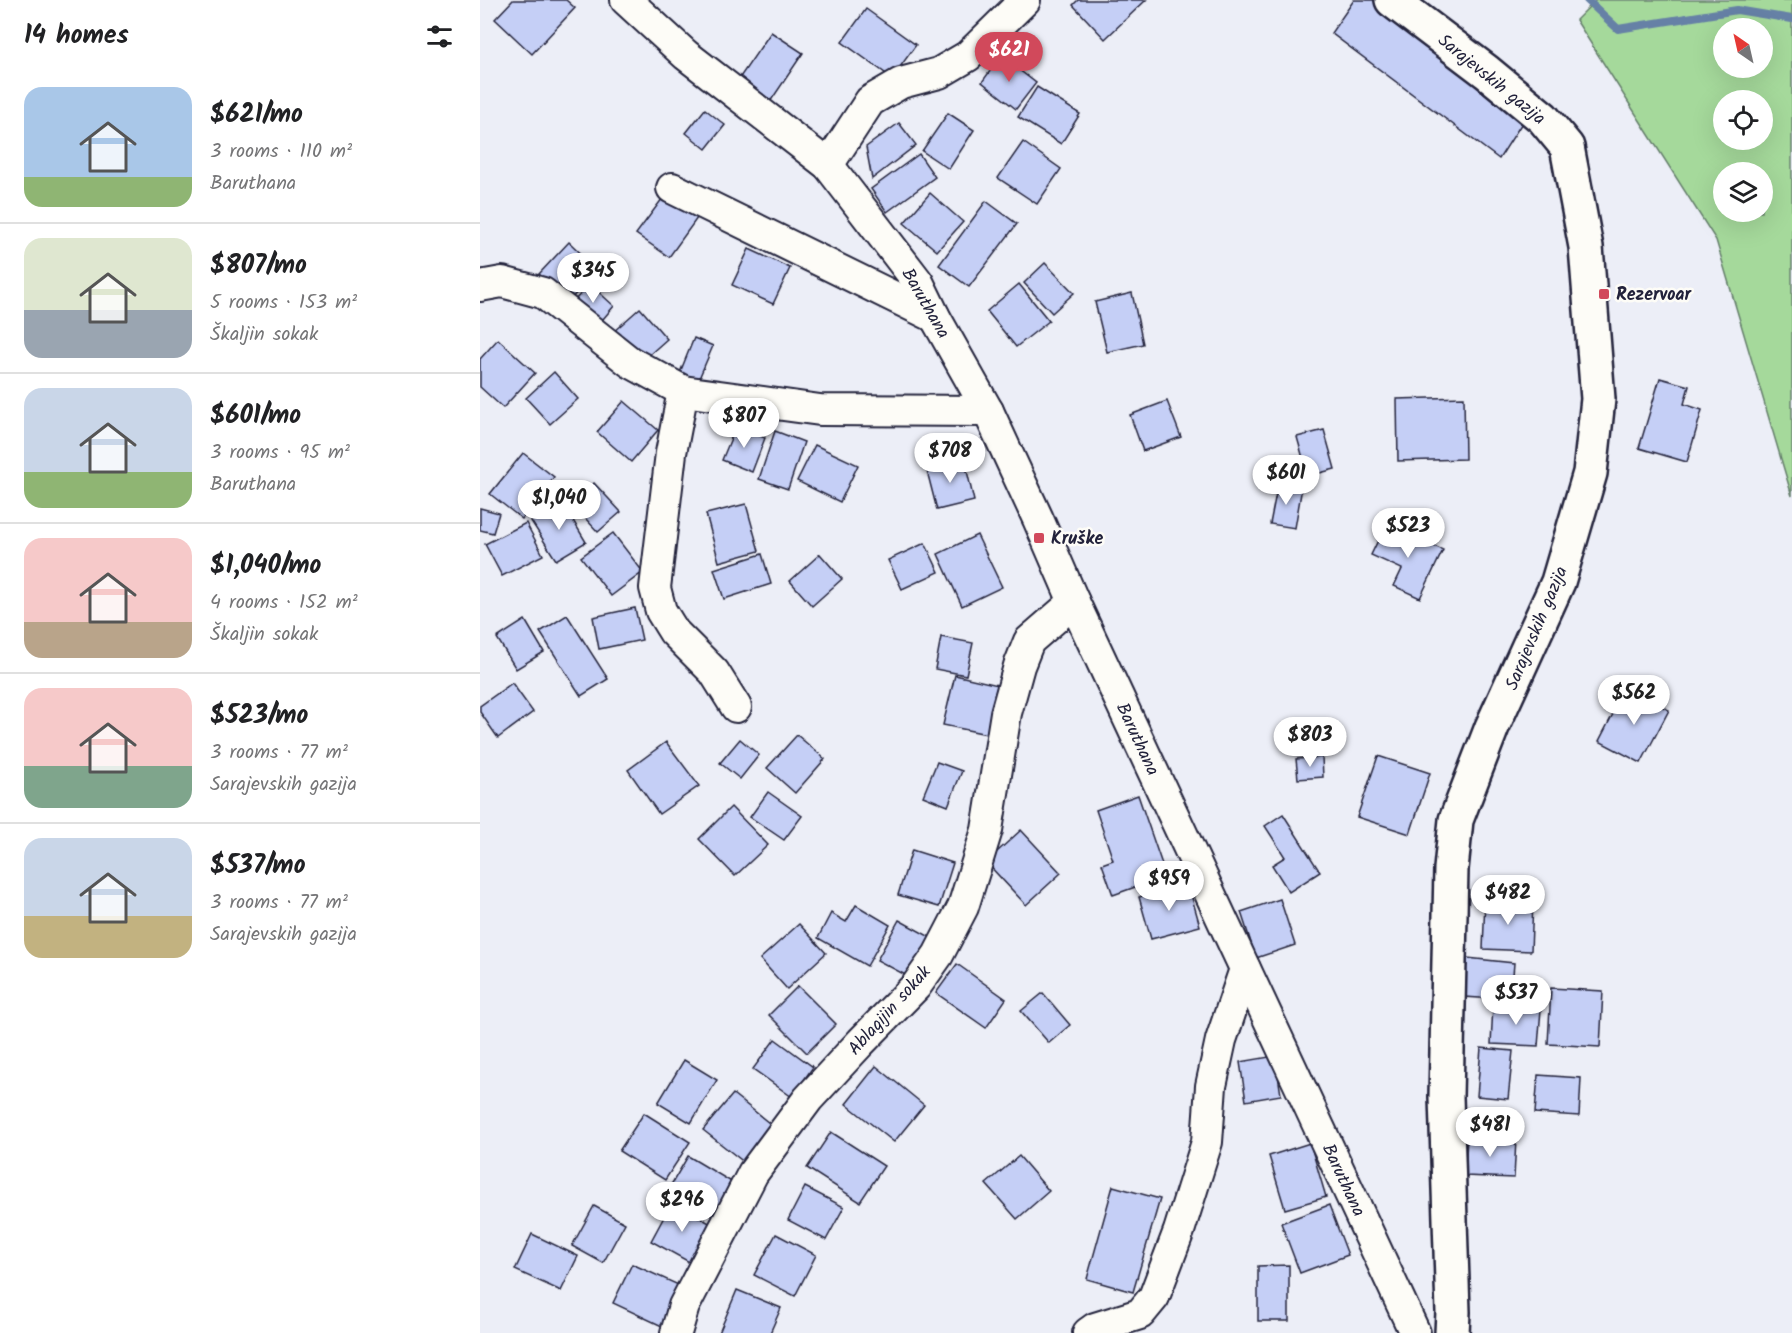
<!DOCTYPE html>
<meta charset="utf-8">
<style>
:root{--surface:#fff;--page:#f6f6f6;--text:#202124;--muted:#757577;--line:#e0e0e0;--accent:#d1495b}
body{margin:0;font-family:Kalam,sans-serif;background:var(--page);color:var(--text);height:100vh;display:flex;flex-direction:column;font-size:22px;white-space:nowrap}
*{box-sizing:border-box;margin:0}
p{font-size:20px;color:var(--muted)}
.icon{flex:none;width:33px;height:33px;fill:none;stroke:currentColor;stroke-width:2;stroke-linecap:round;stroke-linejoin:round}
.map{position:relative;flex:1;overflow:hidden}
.panel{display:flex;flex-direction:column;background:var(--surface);width:480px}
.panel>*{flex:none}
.needle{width:39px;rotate:326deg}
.buttons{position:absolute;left:1233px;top:18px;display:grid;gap:12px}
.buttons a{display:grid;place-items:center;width:60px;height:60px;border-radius:50%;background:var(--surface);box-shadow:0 6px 24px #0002;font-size:30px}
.price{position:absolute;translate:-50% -51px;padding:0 14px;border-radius:21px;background:#fff;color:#222;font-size:20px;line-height:39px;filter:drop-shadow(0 2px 3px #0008)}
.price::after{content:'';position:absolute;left:50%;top:36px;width:18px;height:14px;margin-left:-9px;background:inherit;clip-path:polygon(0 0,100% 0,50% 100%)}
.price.on{background:var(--accent);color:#fff}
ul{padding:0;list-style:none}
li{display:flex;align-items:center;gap:18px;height:150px;padding:0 24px}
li+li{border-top:2px solid var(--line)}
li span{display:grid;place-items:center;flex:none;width:168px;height:120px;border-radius:18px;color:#555}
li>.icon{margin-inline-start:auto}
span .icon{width:72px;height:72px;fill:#fffc;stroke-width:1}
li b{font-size:26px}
h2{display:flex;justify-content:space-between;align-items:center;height:72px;padding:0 24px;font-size:26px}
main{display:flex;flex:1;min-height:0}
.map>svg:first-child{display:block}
.green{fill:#a5d99b;stroke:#647e6b;stroke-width:1.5;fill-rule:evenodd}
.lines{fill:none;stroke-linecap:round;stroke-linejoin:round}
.stream{stroke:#6681a6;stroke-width:8}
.building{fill:#c5cff6;stroke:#22223b;stroke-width:1.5}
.minor-casing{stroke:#22223b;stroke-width:34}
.major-casing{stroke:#22223b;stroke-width:38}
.minor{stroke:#fdfcf7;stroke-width:30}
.major{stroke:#fdfcf7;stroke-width:33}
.poi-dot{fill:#d1495b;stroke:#fdfcf7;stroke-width:2}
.labels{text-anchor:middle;stroke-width:5;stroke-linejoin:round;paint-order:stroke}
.street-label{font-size:18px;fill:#22223b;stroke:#fdfcf7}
.poi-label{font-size:18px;font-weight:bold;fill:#22223b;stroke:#fdfcf7;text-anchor:start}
</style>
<main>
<section class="panel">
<h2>14 homes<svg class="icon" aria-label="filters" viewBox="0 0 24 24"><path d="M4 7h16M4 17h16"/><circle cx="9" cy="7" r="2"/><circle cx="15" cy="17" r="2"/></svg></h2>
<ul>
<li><span style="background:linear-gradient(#a9c7e8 75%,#8fb573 0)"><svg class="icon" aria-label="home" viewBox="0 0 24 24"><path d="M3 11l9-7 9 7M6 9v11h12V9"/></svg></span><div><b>$621/mo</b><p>3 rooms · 110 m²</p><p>Baruthana</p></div></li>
<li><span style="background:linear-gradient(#dfe7d0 60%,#9aa5b1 0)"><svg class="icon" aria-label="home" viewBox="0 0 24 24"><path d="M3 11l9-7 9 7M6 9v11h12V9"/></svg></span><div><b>$807/mo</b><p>5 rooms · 153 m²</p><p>Škaljin sokak</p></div></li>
<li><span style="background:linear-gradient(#c9d6e8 70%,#8fb573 0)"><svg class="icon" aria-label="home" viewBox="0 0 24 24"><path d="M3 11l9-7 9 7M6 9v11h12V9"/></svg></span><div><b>$601/mo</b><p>3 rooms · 95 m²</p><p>Baruthana</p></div></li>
<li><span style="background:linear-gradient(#f6c9c9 70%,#b9a48a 0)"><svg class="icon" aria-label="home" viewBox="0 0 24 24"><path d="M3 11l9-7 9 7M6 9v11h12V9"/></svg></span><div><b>$1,040/mo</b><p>4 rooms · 152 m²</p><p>Škaljin sokak</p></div></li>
<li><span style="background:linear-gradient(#f6c9c9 65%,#7fa58c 0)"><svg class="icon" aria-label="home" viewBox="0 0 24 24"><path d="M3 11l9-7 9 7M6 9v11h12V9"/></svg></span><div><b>$523/mo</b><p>3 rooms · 77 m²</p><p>Sarajevskih gazija</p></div></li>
<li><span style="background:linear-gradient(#c9d6e8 65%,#c2b280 0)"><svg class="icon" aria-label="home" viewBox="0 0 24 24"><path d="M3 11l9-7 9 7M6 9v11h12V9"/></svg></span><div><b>$537/mo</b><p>3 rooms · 77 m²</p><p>Sarajevskih gazija</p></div></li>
</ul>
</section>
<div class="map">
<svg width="1312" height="1333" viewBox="0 0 1312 1333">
<rect width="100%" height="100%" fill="#eceef7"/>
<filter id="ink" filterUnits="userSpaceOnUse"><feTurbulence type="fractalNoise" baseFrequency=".0167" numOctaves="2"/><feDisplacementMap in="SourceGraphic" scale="12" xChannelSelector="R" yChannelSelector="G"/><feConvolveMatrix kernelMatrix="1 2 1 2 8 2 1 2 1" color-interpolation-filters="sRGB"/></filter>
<g filter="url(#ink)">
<path class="green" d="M1116,0H1312V496L1236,240L1096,20ZM1244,28H1282V68H1244ZM1244,100H1282V140H1244ZM1244,172H1282V212H1244Z"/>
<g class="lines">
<polyline class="stream" points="1107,0 1138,29 1257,10 1312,19"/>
</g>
<g class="building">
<polygon points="33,0 86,0 95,8 52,54 15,19"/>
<polygon points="598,0 666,0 625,39 593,5"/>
<polygon points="874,0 896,0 1047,115 1019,159 851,33"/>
<polygon points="386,9 436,45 412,78 362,42"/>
<polygon points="291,32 323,53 288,105 256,83"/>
<polygon points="521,56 556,83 536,109 502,82"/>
<polygon points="557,87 600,114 581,144 538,117"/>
<polygon points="225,109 245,125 226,149 206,133"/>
<polygon points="468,113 494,130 469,169 442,151"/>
<polygon points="419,123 436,145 392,179 386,147"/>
<polygon points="543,142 581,169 557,204 518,178"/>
<polygon points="439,154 455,177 407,212 391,189"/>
<polygon points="188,191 220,214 189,257 156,234"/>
<polygon points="450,193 483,222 457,251 424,223"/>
<polygon points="506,201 537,224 489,287 459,265"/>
<polygon points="89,242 118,270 88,302 59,274"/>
<polygon points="269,249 310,268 293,304 252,285"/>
<polygon points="565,263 594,293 572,313 544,283"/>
<polygon points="110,284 134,306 118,325 92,303"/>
<polygon points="539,284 569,321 536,347 507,311"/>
<polygon points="652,293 663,344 627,352 615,302"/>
<polygon points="160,308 187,339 160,363 133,332"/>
<polygon points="214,338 233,346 217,383 199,375"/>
<polygon points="18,339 55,373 23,408 0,387 0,359"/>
<polygon points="74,372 98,399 70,424 46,398"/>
<polygon points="1180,378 1209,386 1204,404 1222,410 1207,462 1159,448"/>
<polygon points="984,397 985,459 918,461 917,399"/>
<polygon points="144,401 178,430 151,462 117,432"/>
<polygon points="687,401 701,437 663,451 650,415"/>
<polygon points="256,426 285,438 272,472 242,460"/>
<polygon points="844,430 855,469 828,476 817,437"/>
<polygon points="295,431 324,442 308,489 279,479"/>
<polygon points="335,445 378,465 360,502 317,481"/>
<polygon points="43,453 74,477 42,519 10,494"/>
<polygon points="484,458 494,501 457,510 446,467"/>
<polygon points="114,483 141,512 118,532 92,504"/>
<polygon points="798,483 822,487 815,528 790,524"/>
<polygon points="82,502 106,542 76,560 51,521"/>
<polygon points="266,504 279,551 239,562 226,514"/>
<polygon points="0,508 19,513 13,533 0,530"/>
<polygon points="46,523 63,555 22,576 5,544"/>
<polygon points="906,524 963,550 940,598 914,586 922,569 891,555"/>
<polygon points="133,533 163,572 131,596 101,557"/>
<polygon points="497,535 522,587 482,606 458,554"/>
<polygon points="445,543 459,572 422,589 408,560"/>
<polygon points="282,554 291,584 244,599 234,569"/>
<polygon points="340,554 362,579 332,606 310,581"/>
<polygon points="155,608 162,640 119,649 113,617"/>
<polygon points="87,615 128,679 101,696 60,632"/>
<polygon points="45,620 64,652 36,669 17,638"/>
<polygon points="461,637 493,643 486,675 455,669"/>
<polygon points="475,675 518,685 507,734 463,725"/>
<polygon points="32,683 53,712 18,738 0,712 0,706"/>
<polygon points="1146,689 1189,710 1161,763 1119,741"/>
<polygon points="317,735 345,759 315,793 287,768"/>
<polygon points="260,739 279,755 260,779 240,763"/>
<polygon points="186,742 219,786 179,814 148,770"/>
<polygon points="898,756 950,773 930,834 877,817"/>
<polygon points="842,757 843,777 818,779 816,759"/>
<polygon points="457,762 482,771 468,806 443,796"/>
<polygon points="288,792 322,816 304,840 270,817"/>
<polygon points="658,795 686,876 633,895 622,864 633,860 616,810"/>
<polygon points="251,807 288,845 255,876 219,839"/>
<polygon points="803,814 840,872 809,892 792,865 805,857 785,826"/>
<polygon points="541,830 581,873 546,905 506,862"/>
<polygon points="432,850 473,863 459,907 418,895"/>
<polygon points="708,884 720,926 671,939 659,897"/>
<polygon points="800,899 815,945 776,958 761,912"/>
<polygon points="1005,900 1053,902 1051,951 1003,949"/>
<polygon points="376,905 410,925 387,966 338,938 351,913 366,922"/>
<polygon points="419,920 452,938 431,978 397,960"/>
<polygon points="319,924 346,953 307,989 280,959"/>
<polygon points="987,958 1034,963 1031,1000 984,997"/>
<polygon points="477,964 526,999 506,1028 456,993"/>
<polygon points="318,986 356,1024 327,1053 289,1015"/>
<polygon points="1071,988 1123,991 1120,1047 1068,1044"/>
<polygon points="563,993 590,1025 569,1043 541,1011"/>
<polygon points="1013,1006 1061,1009 1058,1046 1011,1044"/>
<polygon points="295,1039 333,1067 312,1097 273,1069"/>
<polygon points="1001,1048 1033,1051 1028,1099 997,1096"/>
<polygon points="795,1056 801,1095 766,1101 760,1062"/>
<polygon points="204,1060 237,1080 211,1123 178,1103"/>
<polygon points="396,1066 444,1105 414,1142 366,1104"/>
<polygon points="1058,1075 1101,1078 1099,1116 1055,1113"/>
<polygon points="253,1094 294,1127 265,1163 223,1130"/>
<polygon points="164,1113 210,1142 185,1180 139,1151"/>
<polygon points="351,1132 404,1166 380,1202 327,1168"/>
<polygon points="987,1137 1036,1139 1034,1178 985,1176"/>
<polygon points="830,1143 846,1197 805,1209 789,1156"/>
<polygon points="208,1156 255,1184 235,1217 188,1190"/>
<polygon points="539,1156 569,1191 537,1219 506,1184"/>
<polygon points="633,1186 680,1199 653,1292 607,1279"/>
<polygon points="325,1187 364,1207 346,1240 308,1220"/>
<polygon points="192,1202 233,1225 211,1263 171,1241"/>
<polygon points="849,1205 868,1255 820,1273 801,1223"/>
<polygon points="114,1206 145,1223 123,1263 92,1246"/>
<polygon points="52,1234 98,1256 81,1291 35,1270"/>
<polygon points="296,1234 336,1255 315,1296 274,1275"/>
<polygon points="152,1264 203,1287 184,1327 133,1303"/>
<polygon points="809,1265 809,1321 778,1321 778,1266"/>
<polygon points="257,1290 301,1308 290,1333 239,1333"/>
</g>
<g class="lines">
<g class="minor-casing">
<g id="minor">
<polyline points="146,0 206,55 348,165 438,282 455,317 508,411 558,519 594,602 935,1333"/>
<polyline points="348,165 390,101 421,83 459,73 488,56 545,0"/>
<polyline points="192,188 455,317"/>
<polyline points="0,286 22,282 63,293 150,362 203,391 340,410 508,411"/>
<polyline points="203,391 191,453 175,588 181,611 194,632 234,672 256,707"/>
<polyline points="196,1333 204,1306 273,1173 328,1099 381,1042 436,986 458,955 483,907 507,830 526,713 539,666 549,641 594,602"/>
<polyline points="608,1333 615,1328 660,1314 674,1297 699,1231 727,1142 731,1086 741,1040 765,969"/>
</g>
</g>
<g class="major-casing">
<polyline id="major" points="912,0 1007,72 1063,118 1087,147 1106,247 1118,399 1110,473 1078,582 1012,727 976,820 971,869 966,1097 973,1312 972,1333"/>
</g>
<use href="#minor" class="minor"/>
<use href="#major" class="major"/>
</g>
</g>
<g class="poi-dot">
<rect x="1118" y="288" width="12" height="12" rx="3"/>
<rect x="553" y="532" width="12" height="12" rx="3"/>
</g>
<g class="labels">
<g class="street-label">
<text transform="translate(1012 79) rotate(39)" y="6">Sarajevskih gazija</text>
<text transform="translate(446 303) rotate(60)" y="6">Baruthana</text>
<text transform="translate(1056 628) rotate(-67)" y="6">Sarajevskih gazija</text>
<text transform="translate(658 739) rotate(65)" y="6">Baruthana</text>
<text transform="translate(409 1010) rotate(-48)" y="6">Ablagijin sokak</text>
<text transform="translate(864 1180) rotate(65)" y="6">Baruthana</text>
</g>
<g class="poi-label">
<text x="1136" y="300">Rezervoar</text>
<text x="571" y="544">Kruške</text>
</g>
</g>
</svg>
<div class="buttons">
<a><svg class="needle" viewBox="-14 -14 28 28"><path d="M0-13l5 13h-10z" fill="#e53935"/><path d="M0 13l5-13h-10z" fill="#757577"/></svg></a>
<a><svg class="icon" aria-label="locate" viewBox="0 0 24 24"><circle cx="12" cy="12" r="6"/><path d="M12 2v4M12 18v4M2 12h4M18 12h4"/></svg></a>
<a><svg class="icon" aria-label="layers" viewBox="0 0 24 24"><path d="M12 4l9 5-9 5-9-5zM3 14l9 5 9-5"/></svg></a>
</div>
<b class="price on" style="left:529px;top:83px">$621</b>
<b class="price" style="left:113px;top:304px">$345</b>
<b class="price" style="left:264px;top:449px">$807</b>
<b class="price" style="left:470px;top:484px">$708</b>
<b class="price" style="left:806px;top:506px">$601</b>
<b class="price" style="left:79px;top:531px">$1,040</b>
<b class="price" style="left:928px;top:559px">$523</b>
<b class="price" style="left:1154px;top:726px">$562</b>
<b class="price" style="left:830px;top:768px">$803</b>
<b class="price" style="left:689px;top:912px">$959</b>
<b class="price" style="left:1028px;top:926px">$482</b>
<b class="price" style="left:1036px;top:1026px">$537</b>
<b class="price" style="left:1010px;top:1158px">$481</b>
<b class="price" style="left:202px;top:1233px">$296</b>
</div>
</main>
